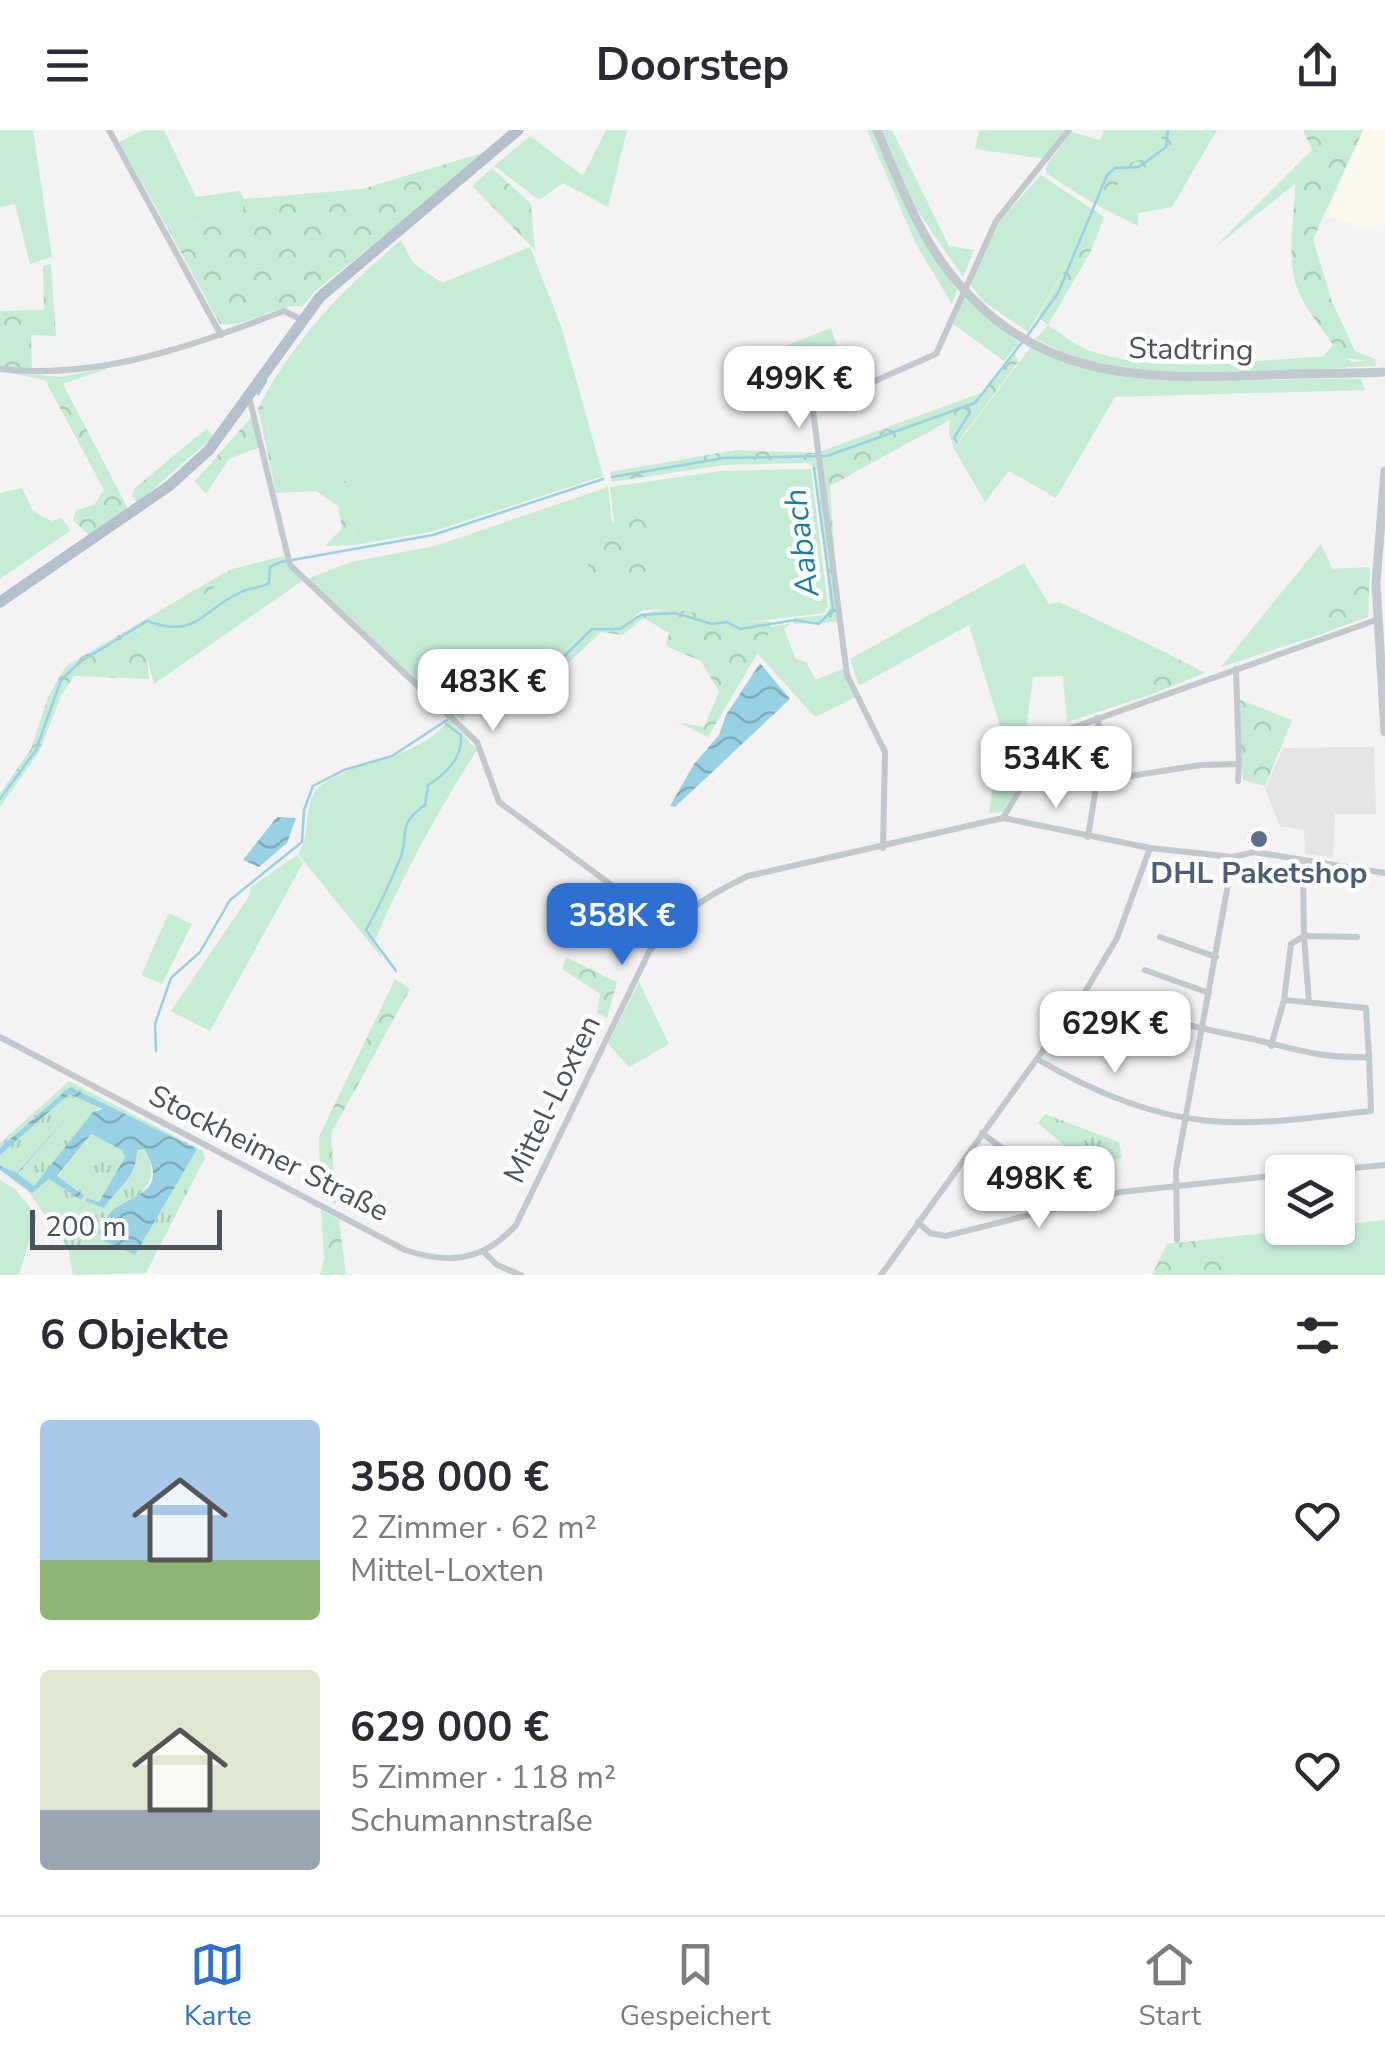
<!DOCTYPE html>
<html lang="de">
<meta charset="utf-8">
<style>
:root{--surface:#fff;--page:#f7f7f7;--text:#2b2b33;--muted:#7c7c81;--line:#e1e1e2;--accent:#2e70d2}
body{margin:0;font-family:"Nunito Sans",sans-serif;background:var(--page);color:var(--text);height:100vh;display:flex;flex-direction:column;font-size:38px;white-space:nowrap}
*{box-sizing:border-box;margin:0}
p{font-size:32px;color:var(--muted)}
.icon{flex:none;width:55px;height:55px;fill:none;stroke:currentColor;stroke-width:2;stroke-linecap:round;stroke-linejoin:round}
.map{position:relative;height:1145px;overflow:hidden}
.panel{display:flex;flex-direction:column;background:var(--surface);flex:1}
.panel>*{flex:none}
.buttons{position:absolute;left:1265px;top:1025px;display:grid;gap:20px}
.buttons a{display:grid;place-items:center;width:90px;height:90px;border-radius:10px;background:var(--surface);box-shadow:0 2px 8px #0004;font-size:50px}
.scale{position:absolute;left:30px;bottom:25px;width:192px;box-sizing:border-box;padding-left:10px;border:5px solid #4b545d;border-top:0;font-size:28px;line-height:35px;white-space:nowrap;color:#4b545d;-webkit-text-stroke:8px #fff;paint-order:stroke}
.price{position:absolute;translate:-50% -85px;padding:0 22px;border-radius:20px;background:#fff;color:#222;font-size:32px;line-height:65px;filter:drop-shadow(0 2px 5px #0008)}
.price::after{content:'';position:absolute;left:50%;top:60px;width:30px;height:22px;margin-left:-15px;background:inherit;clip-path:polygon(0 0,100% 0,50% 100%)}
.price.selected{background:var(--accent);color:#fff}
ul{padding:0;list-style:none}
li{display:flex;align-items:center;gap:30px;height:250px;padding:0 40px}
li span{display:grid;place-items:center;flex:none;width:280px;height:200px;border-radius:10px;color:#555}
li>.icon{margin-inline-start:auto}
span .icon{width:120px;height:120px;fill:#fffc;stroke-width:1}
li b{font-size:42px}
h2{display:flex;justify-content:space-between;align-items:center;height:120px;padding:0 40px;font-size:42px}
header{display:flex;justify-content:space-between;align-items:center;height:130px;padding:0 40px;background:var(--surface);font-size:45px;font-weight:700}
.tab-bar{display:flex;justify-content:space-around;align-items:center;height:140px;border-top:2px solid var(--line);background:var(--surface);font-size:28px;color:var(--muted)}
.tab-bar a{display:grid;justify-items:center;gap:5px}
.tab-bar .selected{color:var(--accent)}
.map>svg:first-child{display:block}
.commercial{fill:#fbf8ee}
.education{fill:#e5e3e3}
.green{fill:#c6ecd6}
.forest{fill:url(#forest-crowns)}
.park{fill:url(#park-tufts)}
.water{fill:url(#water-waves)}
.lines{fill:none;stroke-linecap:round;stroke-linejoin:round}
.stream{stroke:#98d1e4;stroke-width:2.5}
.minor{stroke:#c1c8ce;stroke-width:6}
.tertiary{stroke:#c1c8ce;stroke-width:9}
.primary{stroke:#b5c0cd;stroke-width:11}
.service-dot{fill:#5c6f8a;stroke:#fff;stroke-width:4}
.labels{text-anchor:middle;stroke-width:9;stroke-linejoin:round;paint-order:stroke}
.street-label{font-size:30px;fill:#4b545d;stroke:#fff}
.service-label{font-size:30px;font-weight:bold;fill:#4e5e75;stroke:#fff}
.water-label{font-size:32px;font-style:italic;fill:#1c7f9f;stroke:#fff}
</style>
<header><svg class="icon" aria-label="menu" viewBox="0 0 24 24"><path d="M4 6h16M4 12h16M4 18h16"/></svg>Doorstep<svg class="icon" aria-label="share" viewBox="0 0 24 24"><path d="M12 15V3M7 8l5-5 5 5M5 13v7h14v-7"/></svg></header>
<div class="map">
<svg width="1385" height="1145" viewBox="0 0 1385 1145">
<defs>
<pattern id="forest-crowns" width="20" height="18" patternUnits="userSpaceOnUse" patternTransform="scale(2.5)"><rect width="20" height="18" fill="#c6ecd6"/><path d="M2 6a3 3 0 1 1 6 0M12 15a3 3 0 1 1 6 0" fill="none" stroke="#acccba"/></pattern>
<pattern id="park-tufts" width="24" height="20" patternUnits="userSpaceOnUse" patternTransform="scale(2.5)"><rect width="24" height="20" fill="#c6ecd6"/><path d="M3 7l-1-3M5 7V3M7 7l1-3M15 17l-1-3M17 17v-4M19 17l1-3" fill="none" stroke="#acccba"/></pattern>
<pattern id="water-waves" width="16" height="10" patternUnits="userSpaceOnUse" patternTransform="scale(2.5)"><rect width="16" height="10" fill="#98d1e4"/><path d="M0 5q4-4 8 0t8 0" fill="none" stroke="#7eacbc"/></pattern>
</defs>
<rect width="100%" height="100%" fill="#f4f2f2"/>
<polygon class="commercial" points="1363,0 1385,0 1385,93 1369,99 1327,86"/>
<polygon class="education" points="1374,617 1376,684 1335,684 1333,728 1305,724 1304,700 1280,696 1265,659 1283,618"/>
<g class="green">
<polygon points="0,0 33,0 52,127 30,134 15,74 0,77"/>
<polygon points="143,0 164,0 196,67 240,61 244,69 241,91 166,95 119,12"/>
<polygon points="606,0 627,0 608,77 563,53 539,70 494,36 530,6 583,46"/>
<polygon points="867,0 872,0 918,103 957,160 952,174 916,114"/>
<polygon points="882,0 892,0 949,116 974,120 963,147 913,74"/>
<polygon points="979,0 1066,0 1046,29 975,19"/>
<polygon points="1104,0 1163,0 1161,15 1140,33 1107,37 1091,72 1046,43 1046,36 1071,2 1100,10"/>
<path d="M1176,0H1217L1172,77L1138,83V96L1102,78C1106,71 1110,62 1115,57C1138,34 1172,50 1176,0Z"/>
<polygon points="1041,45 1090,78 1073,125 1028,202 984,172 970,154 999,91"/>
<path d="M401,110L413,133L442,153L530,117L562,199L603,346L431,402L354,415L347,351L281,357L262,271C298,204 344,159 401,110Z"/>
<polygon points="964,168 1019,213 1004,231 953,194"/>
<path d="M1048,195C1062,204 1078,218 1094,222C1175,247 1259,227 1341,226L1353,232L1375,229L1376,236C1266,240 1137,265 1036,209Z"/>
<polygon points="831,198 851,258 771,281 756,227"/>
<path d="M1030,218C1137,268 1248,246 1361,249L1365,260L1115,267L1056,368L1009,341L985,372L954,319Z"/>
<path d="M811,339L828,476L824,483L747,492L672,479L643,480L623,495H592L554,531C517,533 469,550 451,583L307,449L351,432L435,416L608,357L612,393L582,419L637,383L614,392L610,357L721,341Z"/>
<polygon points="22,358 33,381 51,391 61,388 71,400 0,449 0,363"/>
<polygon points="1321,414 1332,439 1370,437 1328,458 1319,505 1221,537"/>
<polygon points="283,426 302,451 154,554 147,527 134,512 232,445 229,440"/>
<polygon points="1024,433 1049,474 1059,472 1161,520 1147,566 1067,592 1063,546 1033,547 1026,601 1046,605 1003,682 989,683 1001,599 969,495 859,556 850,529"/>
<polygon points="791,493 784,499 796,529 806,532 816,550 844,538 856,567 815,587 758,524 770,497"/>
<path d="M449,590L477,620C437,682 404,743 375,810L382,828L298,724C314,702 299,670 324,653C363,627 416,631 449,590Z"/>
<polygon points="297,725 303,733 210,901 171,881 248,768 251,757"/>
<polygon points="169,783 192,794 162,854 141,845"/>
<polygon points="639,852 669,914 629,937 608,914"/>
<polygon points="0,1050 15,1059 37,1086 19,1145 0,1145"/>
<polygon points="1385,1090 1385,1145 1234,1145 1202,1110"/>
<polygon points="68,1118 146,1143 73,1145"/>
</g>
<g class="forest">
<path d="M1163,0H1176C1172,50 1138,34 1115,57C1110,62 1106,71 1102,78L1091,72L1107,37C1134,32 1158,31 1163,0Z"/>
<path d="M1303,0H1363L1313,109L1332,172L1355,221L1375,229C1355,232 1342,226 1323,226L1333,215C1323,199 1309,184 1301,167C1284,134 1295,89 1295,54L1213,119L1312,20Z"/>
<path d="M479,24L483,25L461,45L316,160L303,176C272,174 249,198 220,194L166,95L241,91L244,69L362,59Z"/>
<polygon points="492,38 531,74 535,120 472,56"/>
<polygon points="1090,78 1104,87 1091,121 1048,195 1038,187 1073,125"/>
<polygon points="51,134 56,206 31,205 32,244 60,247 109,238 63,254 128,379 89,405 73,390 76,380 94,375 104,360 45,250 0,241 0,181 44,180 43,136"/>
<polygon points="1015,224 1018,232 954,318 949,304 950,290 830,356 839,492 794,494 794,488 826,485 830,477 817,340 809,333 723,335 612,352 610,342 736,320 816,323 984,262"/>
<polygon points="262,271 281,357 347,351 354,415 325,416 342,398 338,376 316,361 276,363 258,278"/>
<polygon points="254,284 260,317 229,329 206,364 195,351"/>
<polygon points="206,299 214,306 137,373 132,365 135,358"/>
<path d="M637,383L653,404L646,441C624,456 617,460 592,447L582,418L612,393Z"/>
<polygon points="1370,437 1368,487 1319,505 1328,458"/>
<polygon points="229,440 233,445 135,511 147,527 149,549 74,546 61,566 39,622 0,677 0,663 31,619 48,567 66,536"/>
<path d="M672,479L748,492L769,491L771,500L708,607L678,592L704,597L719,562L701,531L666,516L669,503L644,488L622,505L601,502L562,539L514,544L470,572L463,591L453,584L459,568L506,536L554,531L592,495C625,495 640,480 672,479Z"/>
<polygon points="1161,520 1205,543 1147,566"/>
<polygon points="1238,569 1292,590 1265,656 1243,650"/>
<polygon points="566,827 617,852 607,888 597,883 600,864 562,839"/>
<polygon points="395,849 410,859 331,1004 336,1074 321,1065 319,1007"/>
<polygon points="321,1080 339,1090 346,1145 320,1145 324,1128"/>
<polygon points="1202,1110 1234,1145 1152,1145 1167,1114"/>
</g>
<g class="park">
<path d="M69,951L203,1021L205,1028L146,1143L68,1118L28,1061L0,1042L32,1062L49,1049L81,1069L79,1060L57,1047L91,1004L123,1020L125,1027L99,1073L88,1068L103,1078C118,1056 138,1049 137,1019H144C170,1061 118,1075 98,1103L102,1110L135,1125L196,1019L143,1001L139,1002L144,1012L134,1017L101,989L104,979L98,978L34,1057L18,1045L72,980L17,1044L0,1036V1013Z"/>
<polygon points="1045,984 1119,1012 1122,1028 1088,1036 1038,993"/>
</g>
<g class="water">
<polygon points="760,533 790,569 675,677 670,676 694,634 719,605 726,585"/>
<polygon points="277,687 296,688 287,713 259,737 243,730"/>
<path d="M70,957L197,1019L135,1125L102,1110L98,1102C102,1097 107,1086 111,1082C128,1065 172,1064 144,1019L137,1020C137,1049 118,1056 104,1078L85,1071L87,1068L99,1072L125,1027L122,1020L91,1004L57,1046L84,1065L81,1070L49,1049L32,1063L0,1040V1036L17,1043L73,980L18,1044L34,1056L93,982L103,979L69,964L0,1025V1018Z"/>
</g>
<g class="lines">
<g class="stream">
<polyline points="1028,205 1058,163 1107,45 1115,38 1139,37 1166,17 1168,0"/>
<polyline points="258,264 266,251"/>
<polyline points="957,312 954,308 970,282 967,275"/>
<polyline points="612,347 724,328 827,326 975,273 1023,211"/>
<polyline points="453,584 464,568 508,541 555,535 592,499 620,499 641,485 675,483 712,494 727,492 740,499 795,490 819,494 833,479 814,338"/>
<path d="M0,669L36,620L61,550L80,532L147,491C196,509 200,482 239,463C248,458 259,459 269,453L270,437L281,432L433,405L603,349"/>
<path d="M396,841L366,800C379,777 390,753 400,729C410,705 395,696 425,675L428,655C446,644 463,627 461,605L446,594"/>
<polyline points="156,921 155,894 171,848 200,822 230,770 302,712 304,680 313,656 344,640 392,626 447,590"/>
</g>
<g class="minor">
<polyline points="109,0 221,205"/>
<path d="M0,239C99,250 192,216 284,181L300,189"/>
<polyline points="249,267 290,435 477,612 499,672 667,796"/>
<polyline points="1098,651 1201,635 1239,634 1236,539"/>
<polyline points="1238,651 1239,634"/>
<polyline points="1003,688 1052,605 1379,489"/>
<polyline points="1088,707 1103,613 1097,588"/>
<polyline points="883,718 885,622 847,545 812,273 861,257 936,224 996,91 1069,0"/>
<polyline points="1160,807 1216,827"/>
<polyline points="1145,840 1209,863"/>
<path d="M1085,862C1134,883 1181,894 1233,905C1286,915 1312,929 1369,927L1366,878L1284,870"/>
<polyline points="1309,872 1304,806 1357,807"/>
<path d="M0,907L405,1120C450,1135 483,1131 516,1095L649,822C674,786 708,765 748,746L1003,688L1150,718L1233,727L1254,722L1385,743"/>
<polyline points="1271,916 1284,870 1291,814 1304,806 1303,733"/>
<path d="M1037,929C1088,959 1150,986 1210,991C1262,996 1320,986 1371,981L1369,927"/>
<polyline points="982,1003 1032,1041 1059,1077"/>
<polyline points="1311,1042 1385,1035"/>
<polyline points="918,1092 930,1103 946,1106 1121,1062 1282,1045"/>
<polyline points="1177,1110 1176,1040 1233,727"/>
<polyline points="484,1122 497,1135 521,1145"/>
<polyline points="881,1145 1085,862 1117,808 1150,718"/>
</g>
<g class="tertiary">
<path d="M877,0C896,44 913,91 941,131C1027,251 1137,250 1270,245C1308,243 1347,244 1385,242"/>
<polyline points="1385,341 1376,453 1385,602"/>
</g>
<polyline class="primary" points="0,472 169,356 209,320 320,167 518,0"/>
</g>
<circle class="service-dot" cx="1259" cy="709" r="10"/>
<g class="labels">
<g class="street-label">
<text transform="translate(1191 219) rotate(1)" y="10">Stadtring</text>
<text transform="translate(552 969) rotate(-64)" y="10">Mittel-Loxten</text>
<text transform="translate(269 1023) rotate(27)" y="10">Stockheimer Straße</text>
</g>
<g class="service-label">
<text x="1259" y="753">DHL Paketshop</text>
</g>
<g class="water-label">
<text transform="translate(801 413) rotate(-97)" y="11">Aabach</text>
</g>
</g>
</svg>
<div class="buttons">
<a><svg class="icon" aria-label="layers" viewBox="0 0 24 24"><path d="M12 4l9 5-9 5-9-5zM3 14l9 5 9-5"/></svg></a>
</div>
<div class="scale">200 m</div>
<b class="price" style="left:799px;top:301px">499K €</b>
<b class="price" style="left:493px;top:604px">483K €</b>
<b class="price" style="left:1056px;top:681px">534K €</b>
<b class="price selected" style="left:622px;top:838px">358K €</b>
<b class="price" style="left:1115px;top:946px">629K €</b>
<b class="price" style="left:1039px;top:1101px">498K €</b>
</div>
<section class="panel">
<h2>6 Objekte<svg class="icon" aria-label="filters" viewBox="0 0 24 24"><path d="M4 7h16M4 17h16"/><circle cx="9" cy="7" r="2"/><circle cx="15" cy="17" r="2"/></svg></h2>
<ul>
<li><span style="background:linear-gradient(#a9c7e8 70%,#8fb573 0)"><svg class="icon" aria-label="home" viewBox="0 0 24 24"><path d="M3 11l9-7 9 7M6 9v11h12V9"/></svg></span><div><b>358 000 €</b><p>2 Zimmer · 62 m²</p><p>Mittel-Loxten</p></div><svg class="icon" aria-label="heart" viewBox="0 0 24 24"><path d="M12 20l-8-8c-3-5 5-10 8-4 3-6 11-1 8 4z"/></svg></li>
<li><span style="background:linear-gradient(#dfe7d0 70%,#9aa5b1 0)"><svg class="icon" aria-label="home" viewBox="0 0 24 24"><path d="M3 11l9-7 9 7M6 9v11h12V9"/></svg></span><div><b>629 000 €</b><p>5 Zimmer · 118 m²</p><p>Schumannstraße</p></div><svg class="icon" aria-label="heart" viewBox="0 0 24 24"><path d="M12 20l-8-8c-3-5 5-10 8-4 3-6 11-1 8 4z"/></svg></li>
</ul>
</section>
<nav class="tab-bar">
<a class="selected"><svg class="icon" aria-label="map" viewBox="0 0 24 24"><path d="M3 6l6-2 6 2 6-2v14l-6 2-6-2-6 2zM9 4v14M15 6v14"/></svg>Karte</a>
<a><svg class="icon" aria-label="saved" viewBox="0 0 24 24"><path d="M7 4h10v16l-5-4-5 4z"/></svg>Gespeichert</a>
<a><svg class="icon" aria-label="home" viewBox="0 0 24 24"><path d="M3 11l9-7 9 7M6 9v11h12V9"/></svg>Start</a>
</nav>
